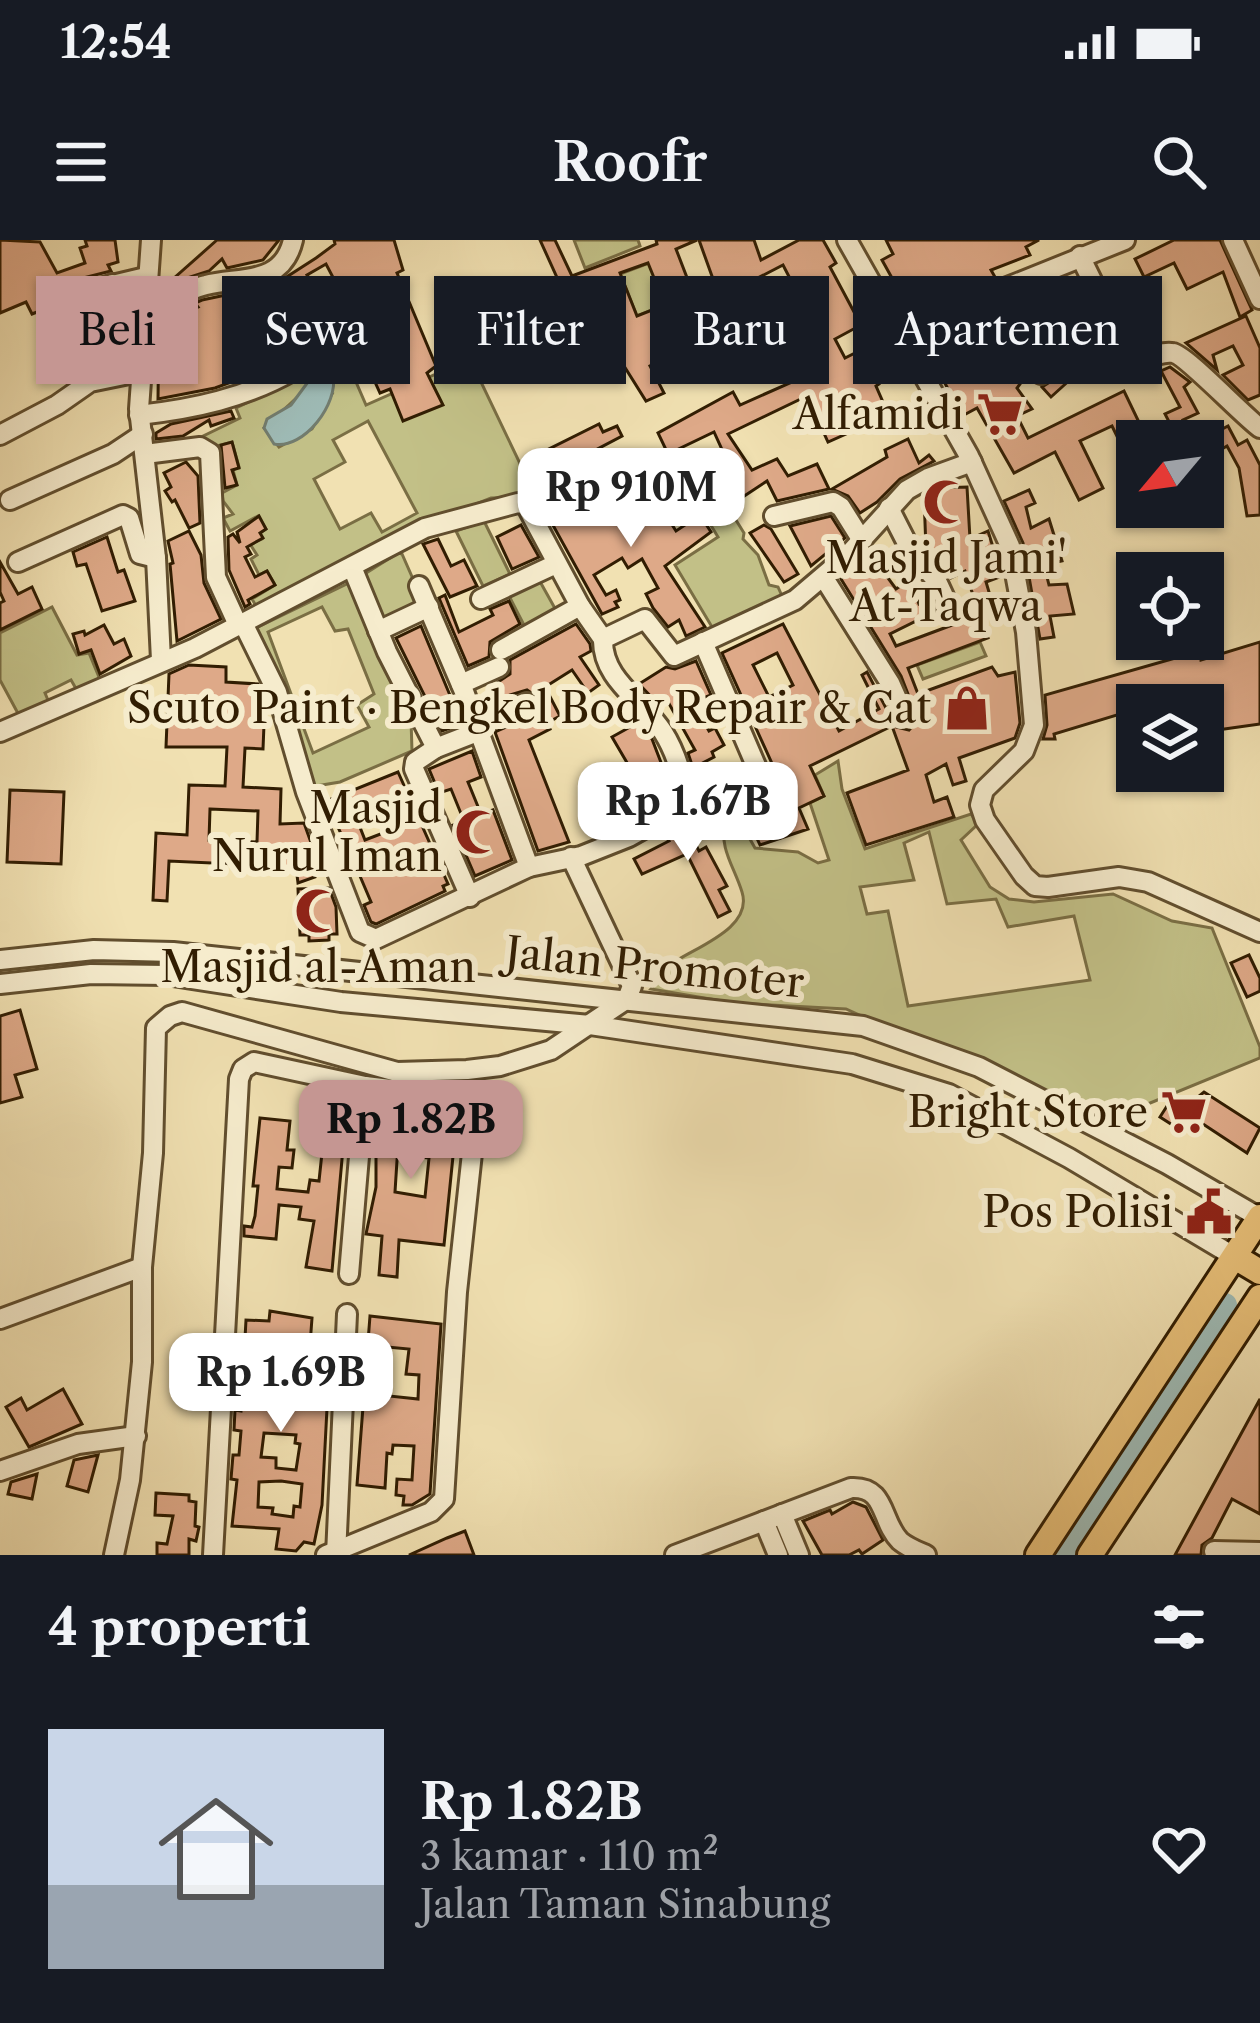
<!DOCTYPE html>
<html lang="id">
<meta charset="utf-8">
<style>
:root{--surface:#171b24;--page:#242831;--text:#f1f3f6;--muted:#9ea1a6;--line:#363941;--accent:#c59692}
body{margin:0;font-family:"Libre Caslon Text",serif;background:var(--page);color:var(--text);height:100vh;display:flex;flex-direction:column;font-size:45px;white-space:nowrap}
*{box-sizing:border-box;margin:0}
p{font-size:39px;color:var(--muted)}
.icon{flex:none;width:66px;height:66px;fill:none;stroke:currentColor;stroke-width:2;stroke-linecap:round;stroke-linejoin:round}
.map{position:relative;height:1315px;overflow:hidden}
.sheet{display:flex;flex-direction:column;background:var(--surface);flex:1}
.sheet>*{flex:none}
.top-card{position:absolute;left:36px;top:36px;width:1188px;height:108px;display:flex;gap:24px}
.needle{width:78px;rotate:241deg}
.tools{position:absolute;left:1116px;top:180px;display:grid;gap:24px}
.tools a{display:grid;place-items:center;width:108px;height:108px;border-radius:0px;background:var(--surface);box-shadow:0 3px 9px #0004;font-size:60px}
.price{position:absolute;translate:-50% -102px;padding:0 27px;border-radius:24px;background:#fff;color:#222;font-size:39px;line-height:78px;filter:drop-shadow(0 3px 6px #0008)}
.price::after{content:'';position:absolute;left:50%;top:72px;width:36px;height:27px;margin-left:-18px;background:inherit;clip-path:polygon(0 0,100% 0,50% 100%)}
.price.on{background:var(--accent);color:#111}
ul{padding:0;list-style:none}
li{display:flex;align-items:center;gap:36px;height:300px;padding:0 48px}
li+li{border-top:3px solid var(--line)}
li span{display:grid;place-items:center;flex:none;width:336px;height:240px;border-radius:0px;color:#555}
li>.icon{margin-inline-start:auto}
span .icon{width:144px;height:144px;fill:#fffc;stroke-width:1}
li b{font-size:51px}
h2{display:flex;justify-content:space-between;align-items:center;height:144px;padding:0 48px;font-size:51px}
.chip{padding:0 42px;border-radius:0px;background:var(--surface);box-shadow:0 3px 9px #0004;font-size:42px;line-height:108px}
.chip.on{background:var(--accent);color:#111}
.status{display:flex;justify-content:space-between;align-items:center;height:84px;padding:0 60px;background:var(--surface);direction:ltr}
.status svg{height:33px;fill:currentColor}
header{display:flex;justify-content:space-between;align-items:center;height:156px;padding:0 48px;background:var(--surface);font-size:54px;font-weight:600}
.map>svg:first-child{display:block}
.green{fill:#c2c087;stroke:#7a6e44;stroke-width:3;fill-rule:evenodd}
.water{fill:#9ebbb6;stroke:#727c6e;stroke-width:3}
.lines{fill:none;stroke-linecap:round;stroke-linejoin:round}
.river{stroke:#9ebbb6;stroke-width:24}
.building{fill:#dea988;stroke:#311d02;stroke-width:3;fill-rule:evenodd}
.minor-casing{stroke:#614e2e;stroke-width:24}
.major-casing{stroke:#311d02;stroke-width:30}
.minor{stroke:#f6eccd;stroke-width:18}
.major{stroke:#e8c079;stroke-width:24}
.labels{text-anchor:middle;stroke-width:12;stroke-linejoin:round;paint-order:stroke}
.poi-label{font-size:42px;fill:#311d02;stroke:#f6eccd;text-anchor:end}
.street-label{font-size:42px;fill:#311d02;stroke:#f6eccd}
</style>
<div class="status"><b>12:54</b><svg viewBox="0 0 49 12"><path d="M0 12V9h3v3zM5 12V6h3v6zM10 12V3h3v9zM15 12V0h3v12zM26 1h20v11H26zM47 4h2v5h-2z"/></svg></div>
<header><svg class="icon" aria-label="menu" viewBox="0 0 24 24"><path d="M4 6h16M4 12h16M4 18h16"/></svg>Roofr<svg class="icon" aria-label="search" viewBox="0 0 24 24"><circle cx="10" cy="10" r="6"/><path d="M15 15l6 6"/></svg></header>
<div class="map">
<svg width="1260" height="1315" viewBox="0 0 1260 1315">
<rect width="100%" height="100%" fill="#f1e1b2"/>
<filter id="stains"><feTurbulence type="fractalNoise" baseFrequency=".00167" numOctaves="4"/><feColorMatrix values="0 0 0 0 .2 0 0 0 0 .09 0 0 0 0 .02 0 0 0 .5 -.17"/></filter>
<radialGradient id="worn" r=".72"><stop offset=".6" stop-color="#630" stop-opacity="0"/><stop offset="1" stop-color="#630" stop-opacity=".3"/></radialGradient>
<g class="green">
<polygon points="574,0 638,0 640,6 585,28"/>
<polygon points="649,23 665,65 637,76 620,34"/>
<path d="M332,41V54L321,61L366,165L470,119L536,257L491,258L393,297L259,371L252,359L275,345L267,331L259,335L251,319L257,315L250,304L262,299L260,293L266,289L258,276L230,291L223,278L233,274L223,261L222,253L237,245L233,230L239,227L232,202L213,207L191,202L240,178L236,168L255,159L249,140L267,129L258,111L260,107L253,106L244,92L254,78C279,74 303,42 332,41ZM304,151L332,154L312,189L279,207L264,188ZM368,181L417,273L382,292L371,273L340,289L314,239L345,222L333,200Z"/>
<polygon points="721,256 744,293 743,299 758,315 769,345 778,347 782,356 715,392 675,325 718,297 701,269"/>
<polygon points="484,281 510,334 483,346 456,291"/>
<polygon points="398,313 402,314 424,364 381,384 363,335"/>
<polygon points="538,338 557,372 527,391 507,352"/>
<path d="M351,342L411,479L412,511L340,542L310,547L286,456L256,388ZM322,367L335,391L348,389L374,454L357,465L369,487L313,513L268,392Z"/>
<polygon points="52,367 77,415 89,413 101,442 78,452 71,440 45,453 50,465 21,479 0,440 0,393"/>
<polygon points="980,402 986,416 923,439 917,425"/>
<path d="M838,521L842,549L865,609L971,574L978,584L961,600L990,647L1009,659L1034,662L1113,654L1172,681L1212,688L1260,807V818L1099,884L846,769L734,763L651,749C659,740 666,728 676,721C699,706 753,687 742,652C734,626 719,609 725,581L736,574L755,608L798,612L818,623L829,620L810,563L824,556L815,535ZM929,592L947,664L996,659L1008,687L1074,676L1090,740L908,766L888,671L867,674L860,647L914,640L904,603Z"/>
</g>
<path class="water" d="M319,127L333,135C339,163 304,210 274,204L264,188L267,179L291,165Z"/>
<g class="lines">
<polyline class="river" points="1061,1315 1225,1065"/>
</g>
<g class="building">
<polygon points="0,0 40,2 57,33 85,23 80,8 87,6 85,0 115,0 118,22 108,25 111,31 59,44 49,55 55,77 63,84 73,83 80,72 91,67 96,83 84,89 101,122 80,132 63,95 60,96 53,83 42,82 37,72 32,74 26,62 0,73"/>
<polygon points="217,0 279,0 263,20 227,28 222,19 209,31 175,42 173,39"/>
<polygon points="334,0 394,0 403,30 397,33 436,126 427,133 443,165 403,181 390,149 380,153 370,131 358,136 347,110 363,100 350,73 364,68 349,39 337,45 326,24 307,35 312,42 296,55 262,75 238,83 267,129 215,148 158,159 159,82 198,67 195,63 202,60 274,45 316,18 335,4"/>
<path d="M540,0H555L572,36L657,4L656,0H697L676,9L691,48L713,39L699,0H754L761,20L799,0H823L836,23L830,27L861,85L835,99L845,118L863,109L879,144L876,146L886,169L882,172L884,177L828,202L807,156L728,194L752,230L777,219L788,236L817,224L829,249L777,261L767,241L729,266L718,247L689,267L671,242L656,250L647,235L674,220L690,248L711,233L706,226L724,214L714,192L668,214L658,193L733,152L740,165L819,130L799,83L810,77L783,25L752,41L765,67L650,126L664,153L646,161L614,110L609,113L600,90L609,86L598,63L587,67L583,57L569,64ZM648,23L665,65L637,76L620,33Z"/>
<polygon points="886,0 1039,0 1026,7 1030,15 991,30 995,37 908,80 901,69 907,65 882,20 893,14"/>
<polygon points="1174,0 1220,0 1252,70 1240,77 1223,32 1187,49 1174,23 1144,37 1135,19"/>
<polygon points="1065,38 1100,88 1092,98 1108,111 1099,122 1094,118 1051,157 1042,147 1053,140 1051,124 1078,92 1065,73 1043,107 1020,59 1038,49 1041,53"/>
<polygon points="996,73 1022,127 1002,105 1020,144 1017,148 1032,169 1017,176 1028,198 1124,151 1148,201 1137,201 1137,237 1112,186 1080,201 1103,248 1079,260 1055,212 1014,233 977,168 962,176 924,103 981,75 984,82"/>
<polygon points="1246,76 1260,108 1260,155 1248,160 1223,135 1243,125 1233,106 1213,115 1217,130 1186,103"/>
<polygon points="1170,127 1190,142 1184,147 1198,173 1183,180 1194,201 1179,201 1165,174 1180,167 1161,131"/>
<polygon points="231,171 234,178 211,186 209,180 183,196 156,199 156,193 171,184"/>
<polygon points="599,184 603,192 617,186 622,196 571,223 583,246 563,256 539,214"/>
<polygon points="1228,186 1238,205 1247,200 1260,225 1260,275 1247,276 1239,228 1227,206 1220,210 1211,195"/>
<polygon points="908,199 919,223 929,215 934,221 900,239 877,262 860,273 848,256 832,249 887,217 885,210"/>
<polygon points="232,202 239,228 232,230 237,245 225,248 221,205"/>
<polygon points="186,222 198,236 200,283 189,288 175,260 172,262 165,251 171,247 164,233"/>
<polygon points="967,247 970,299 988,291 1002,336 986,342 992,362 977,367 965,331 951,338 926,309 924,256 939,248"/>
<polygon points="649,248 676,291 700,275 711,292 665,326 705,387 686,396 679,380 668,387 653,368 646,354 658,348 642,319 628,328 622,318 594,335 606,355 616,350 620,360 615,362 618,367 602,374 549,278 574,266 577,272 620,250 627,262"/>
<polygon points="1029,250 1035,263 1026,267 1031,288 1049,279 1062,321 1044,325 1049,345 1067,344 1074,374 1050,376 1054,397 1040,399 1023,303 1004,261"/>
<polygon points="259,276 266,289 260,293 263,298 247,307 251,314 245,317 255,337 267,331 275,345 248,360 250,364 245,367 229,330 228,297 233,294 240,303 237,292"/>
<polygon points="831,276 845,298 811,326 790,286"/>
<polygon points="521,285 539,317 512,329 497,297"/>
<polygon points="764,285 771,289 798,334 784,342 750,293"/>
<polygon points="189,291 201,315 204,343 221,379 177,401 170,324 173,323 168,301"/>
<polygon points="107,297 118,332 124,330 135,361 102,371 86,324 77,326 73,312"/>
<polygon points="438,299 451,326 464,320 477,346 450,357 423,304"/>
<path d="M869,312L896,349L909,340L919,364L930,359L936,371L890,394L896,406L979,375L988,398L908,428L918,454L992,427L998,436L1015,432L1020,483L1015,498L959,518L966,541L953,545L946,524L926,535L934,562L947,557L954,577L866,605L847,553L908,530L892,486L810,526L824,556L799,568L808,589L760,605L743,568L784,550L722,413L783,384L839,491L879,469L862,435L867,432L896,487L909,490L918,480L901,436L841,339ZM777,413L793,445L769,457L753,425Z"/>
<polygon points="0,322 18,354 32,347 42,369 0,390 0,363 4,361 0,352"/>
<polygon points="445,355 459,392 493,375 490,369 509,361 520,384 490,402 489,417 468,426 439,358"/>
<polygon points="576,384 590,404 591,411 580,417 599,445 588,453 572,430 545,447 560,476 547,483 550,489 529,500 569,602 538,611 495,492 533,475 540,459 527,450 490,461 503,455 498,442 510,434 510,420"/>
<polygon points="104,385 114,404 124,399 131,416 100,434 91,410 79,414 73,394 84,391 85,395"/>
<polygon points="421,386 462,484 442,491 396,398"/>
<polygon points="1260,402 1260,484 1203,492 1203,465 1137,465 1137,469 1054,494 1055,499 1043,499 1047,485 1045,455 1200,411 1201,420"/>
<polygon points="696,421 711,455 693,462 709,491 715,488 724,505 712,512 714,517 693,528 688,513 695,510 667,460 659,465 639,444 666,427 675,429"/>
<path d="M189,425L226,427V442L258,444L265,460L263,509L245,508L243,547L281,549L280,584L304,583L314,611L315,637L298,643L296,627L169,621L167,661L153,660L156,593L187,595L189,545L225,546L227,507H166L169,434ZM210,569L258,571L257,602L209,600Z"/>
<polygon points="620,463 652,499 670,546 661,551 650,530 636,538 612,497 630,487 613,472"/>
<polygon points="472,511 481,537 468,542 481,574 493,570 512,620 475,636 453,585 464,581 451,549 439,553 429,529"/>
<path d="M398,532L448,644L443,646L445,651L376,684L371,682L364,665L371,662L354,622L348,624L342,608L347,607L326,561ZM388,563L399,587L365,600L356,577Z"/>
<polygon points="10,550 64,552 61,624 7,622"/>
<polygon points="684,582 699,611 706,607 727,646 719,650 730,671 718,677 687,614 642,634 634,619 669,601 664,593"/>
<polygon points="329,648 336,667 337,694 329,694 329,700 309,701 309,695 300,695 298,649"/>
<polygon points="1249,715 1260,738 1260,751 1247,757 1231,723"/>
<polygon points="20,770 37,829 15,835 22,857 0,863 0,776"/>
<polygon points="1204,852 1260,888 1247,913 1200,882 1195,889 1190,889 1178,881 1174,886 1160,877 1167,866 1173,870 1180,860 1188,865"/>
<path d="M376,873L457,877L444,1005L399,1000L397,1037L379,1035L382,996L366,994L376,947ZM398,905L420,906L419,917L429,918L425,957L395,952Z"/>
<polygon points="260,878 290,881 287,910 294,910 292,928 279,927 277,949 308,952 310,940 319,941 324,894 344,897 332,1031 306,1027 314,981 299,979 301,967 279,965 276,999 244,996 244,986 252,987 255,976 258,946 253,946"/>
<path d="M270,1071L312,1078L310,1105L273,1103L271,1135L303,1138V1134H308L309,1109L330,1110L322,1265L314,1304L304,1302L296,1311L276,1309L279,1289L232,1286L237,1240L231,1239L233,1215H239L241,1191L234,1190L235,1170L241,1171L246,1080L269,1081ZM264,1193L296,1195L295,1203L300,1204L296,1230L276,1228V1218L261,1217ZM281,1241L302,1244L300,1267L294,1266L293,1277L272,1274L273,1268L258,1267L259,1242Z"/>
<path d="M370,1076L441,1084L430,1254L412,1265H403L404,1256L396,1255L397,1239L412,1240L414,1206L393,1205L392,1214L387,1213L385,1248L357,1245ZM387,1107L409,1109L406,1134L419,1135L418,1159L389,1156L391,1133L384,1132Z"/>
<polygon points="63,1149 82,1184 29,1207 6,1167 21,1158 27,1170"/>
<polygon points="1260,1159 1260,1274 1232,1259 1212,1298 1202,1305 1201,1315 1175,1315"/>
<polygon points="98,1215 88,1252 67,1246 74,1220"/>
<polygon points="37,1234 32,1259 8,1254 11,1242"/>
<polygon points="156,1253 189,1255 189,1261 196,1262 195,1286 199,1287 196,1301 189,1299 189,1315 157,1315 157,1303 167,1304 173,1276 155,1275"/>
<polygon points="853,1262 866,1267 883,1300 862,1314 859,1310 849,1315 822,1315 803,1281 830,1270 832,1274"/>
<polygon points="465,1291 474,1315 409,1315 447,1298"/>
</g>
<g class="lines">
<g class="minor-casing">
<g id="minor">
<polyline points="151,0 139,169 156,318 161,420"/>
<polyline points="847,0 969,216 1010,306 1026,392 1034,485 1024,511 984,550 980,565 985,580 1024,636 1035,646 1048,647 1119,637 1148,642 1260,692"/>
<polyline points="1233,0 1260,59"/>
<path d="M1080,16L1130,118L1136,122C1147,118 1162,111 1173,113C1186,115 1242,175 1260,188"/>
<polyline points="1000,50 1041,134"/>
<polyline points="67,71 62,57 146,37"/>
<path d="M144,74C163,65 185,50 206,45C239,36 282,47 293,0"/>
<polyline points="108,77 112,44"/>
<polyline points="901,99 1000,50 1125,0"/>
<path d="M139,175C193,169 246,158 294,130"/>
<polyline points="0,195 57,165 90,142 139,132"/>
<polyline points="145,214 200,207 210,213 216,337 238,385"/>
<polyline points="10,260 113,214 143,194"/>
<polyline points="889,268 912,313 937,341 949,367"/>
<polyline points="774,276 833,262 841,267 861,299"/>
<polyline points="18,322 123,275 129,278 140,314 156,318"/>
<polyline points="352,327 387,412 436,508 415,522 414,529 470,657"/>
<polyline points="824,338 890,443 905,477"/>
<polyline points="419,346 465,454 529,627"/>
<polyline points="481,359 556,324"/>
<path d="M244,385L277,452L306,552L360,692L376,699L529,627L581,616L629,597L688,564C683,539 677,514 663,492C643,460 602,440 603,399L645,379L674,416L795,360L848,315L907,250L928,238L972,222"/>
<polyline points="378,391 429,367"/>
<polyline points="703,402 757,528"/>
<polyline points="501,410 580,366"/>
<polyline points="461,444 499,427"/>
<polyline points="475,486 527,463"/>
<polyline points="0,492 195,408 425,288 518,263 526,265 580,366 603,399"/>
<polyline points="436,508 477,492"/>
<polyline points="571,617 632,746 627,759"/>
<polyline points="0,720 94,710 173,712 863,786 979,827 1167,924 1260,978"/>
<polyline points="0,744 91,734 166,735 341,762 590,785 852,824 949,854 1069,918 1235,1017"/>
<polyline points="349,1034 365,846"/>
<polyline points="0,1079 142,1027"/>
<polyline points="0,1231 78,1204 136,1196"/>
<polyline points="782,1274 799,1315"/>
<polyline points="764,1281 778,1315"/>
<polyline points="1214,1311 1260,1312"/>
<polyline points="114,1315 130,1240 142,1122 142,1027 153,913 156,788 170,776 182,772 397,832 467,830 500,826 551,810 627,759"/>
<polyline points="213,1315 239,839 243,829 254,822 365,846 457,857 467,861 476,876 457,1052 444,1259 431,1272 326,1315"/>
<polyline points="336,1315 347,1074"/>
<path d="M675,1315L851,1248C887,1246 880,1281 900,1301C907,1307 917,1311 926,1315"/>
</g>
</g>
<g class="major-casing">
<g id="major">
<polyline points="1235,1017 1260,1032"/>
<polyline points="1038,1315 1260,977"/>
<polyline points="1090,1315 1260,1057"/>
</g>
</g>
<use href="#minor" class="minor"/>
<use href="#major" class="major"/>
</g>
<defs>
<g id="supermarket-bare" transform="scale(3.6)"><path d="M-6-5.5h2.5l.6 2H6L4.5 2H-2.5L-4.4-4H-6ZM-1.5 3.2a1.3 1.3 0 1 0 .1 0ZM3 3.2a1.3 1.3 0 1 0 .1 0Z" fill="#8f2418" stroke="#f6eccd" stroke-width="2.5" paint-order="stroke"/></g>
<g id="mosque-bare" transform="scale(3.6)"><path d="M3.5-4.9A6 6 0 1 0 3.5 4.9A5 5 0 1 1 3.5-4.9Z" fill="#8f2418" stroke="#f6eccd" stroke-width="2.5" paint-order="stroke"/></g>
<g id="shop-bare" transform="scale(3.6)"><path d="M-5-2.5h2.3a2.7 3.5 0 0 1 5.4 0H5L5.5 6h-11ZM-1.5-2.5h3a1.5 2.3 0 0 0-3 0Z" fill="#8f2418" stroke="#f6eccd" stroke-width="2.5" paint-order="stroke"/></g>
<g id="civic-bare" transform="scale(3.6)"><path d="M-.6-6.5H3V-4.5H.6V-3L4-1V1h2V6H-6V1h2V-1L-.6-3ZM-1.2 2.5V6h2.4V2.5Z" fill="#8f2418" stroke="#f6eccd" stroke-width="2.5" paint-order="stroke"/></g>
</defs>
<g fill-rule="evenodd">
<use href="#supermarket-bare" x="1000" y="174"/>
<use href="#mosque-bare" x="946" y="262"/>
<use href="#shop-bare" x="967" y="468"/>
<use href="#mosque-bare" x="478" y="592"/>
<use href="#mosque-bare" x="318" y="671"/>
<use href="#supermarket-bare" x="1184" y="872"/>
<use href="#civic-bare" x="1209" y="972"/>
</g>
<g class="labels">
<g class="poi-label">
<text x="964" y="189">Alfamidi</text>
<text x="946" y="333" text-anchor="middle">Masjid Jami'<tspan x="946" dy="48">At-Taqwa</tspan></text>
<text x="931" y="483">Scuto Paint · Bengkel Body Repair &amp; Cat</text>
<text x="442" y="583">Masjid<tspan x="442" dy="48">Nurul Iman</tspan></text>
<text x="318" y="742" text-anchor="middle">Masjid al-Aman</text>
<text x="1148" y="887">Bright Store</text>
<text x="1173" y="987">Pos Polisi</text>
</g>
<g class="street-label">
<text transform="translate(655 727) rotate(6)" y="15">Jalan Promoter</text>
</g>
</g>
<rect width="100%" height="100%" filter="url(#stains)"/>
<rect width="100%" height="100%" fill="url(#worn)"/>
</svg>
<div class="tools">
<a><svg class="needle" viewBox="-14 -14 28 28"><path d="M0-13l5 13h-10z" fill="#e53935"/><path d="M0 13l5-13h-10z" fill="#9ea1a6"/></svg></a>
<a><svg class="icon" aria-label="locate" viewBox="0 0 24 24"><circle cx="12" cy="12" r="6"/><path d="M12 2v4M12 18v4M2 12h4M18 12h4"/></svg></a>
<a><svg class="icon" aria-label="layers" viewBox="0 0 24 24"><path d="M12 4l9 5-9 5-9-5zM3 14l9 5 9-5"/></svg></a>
</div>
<b class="price" style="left:631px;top:310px">Rp 910M</b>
<b class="price" style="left:688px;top:624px">Rp 1.67B</b>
<b class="price on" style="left:411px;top:942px">Rp 1.82B</b>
<b class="price" style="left:281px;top:1195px">Rp 1.69B</b>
<div class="top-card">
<a class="chip on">Beli</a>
<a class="chip">Sewa</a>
<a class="chip">Filter</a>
<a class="chip">Baru</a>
<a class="chip">Apartemen</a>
</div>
</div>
<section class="sheet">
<h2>4 properti<svg class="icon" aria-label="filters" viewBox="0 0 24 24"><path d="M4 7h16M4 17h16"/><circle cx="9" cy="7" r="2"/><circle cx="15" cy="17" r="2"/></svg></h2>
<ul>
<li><span style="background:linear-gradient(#c9d6e8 65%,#9aa5b1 0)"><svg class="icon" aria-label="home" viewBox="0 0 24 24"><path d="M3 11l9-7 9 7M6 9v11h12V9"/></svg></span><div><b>Rp 1.82B</b><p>3 kamar · 110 m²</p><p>Jalan Taman Sinabung</p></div><svg class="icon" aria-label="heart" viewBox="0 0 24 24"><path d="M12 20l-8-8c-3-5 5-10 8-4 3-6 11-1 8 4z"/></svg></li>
</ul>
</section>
